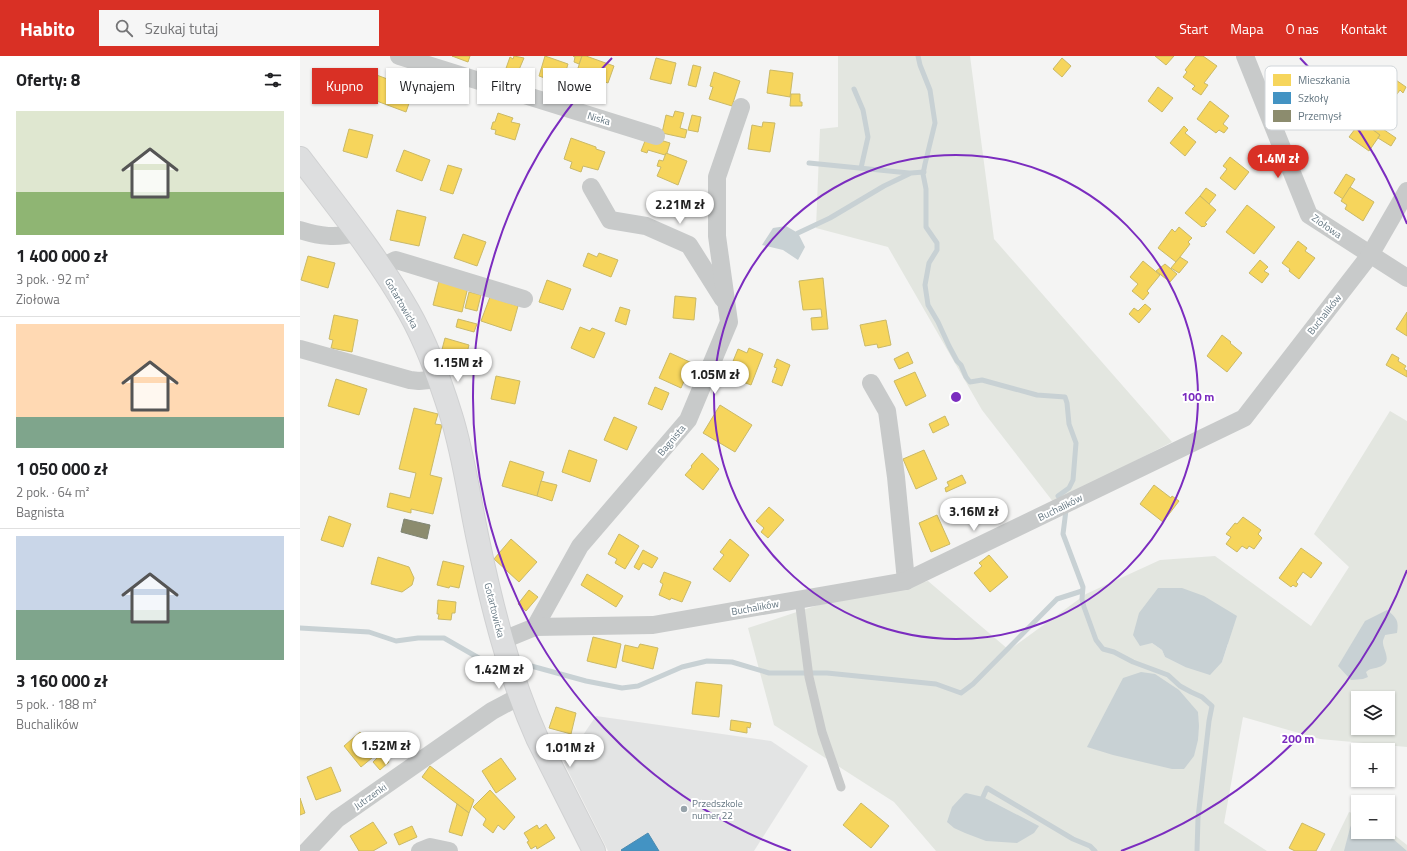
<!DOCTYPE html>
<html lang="pl">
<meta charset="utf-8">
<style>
:root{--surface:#fff;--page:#f6f6f6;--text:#202124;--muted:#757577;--line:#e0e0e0;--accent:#d93025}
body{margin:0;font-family:"Titillium Web",sans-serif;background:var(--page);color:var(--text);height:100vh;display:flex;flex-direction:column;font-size:15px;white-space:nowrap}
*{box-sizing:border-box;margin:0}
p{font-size:13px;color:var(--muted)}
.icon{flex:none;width:22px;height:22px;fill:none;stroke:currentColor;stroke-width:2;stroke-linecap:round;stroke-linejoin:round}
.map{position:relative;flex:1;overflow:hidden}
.details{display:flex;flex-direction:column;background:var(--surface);width:300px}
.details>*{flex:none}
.hud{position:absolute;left:12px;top:12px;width:380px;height:36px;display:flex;gap:8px}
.tools{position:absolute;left:1051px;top:635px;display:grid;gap:8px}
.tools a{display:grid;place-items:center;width:44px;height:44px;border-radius:0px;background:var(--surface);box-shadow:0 1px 3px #0004;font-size:20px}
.price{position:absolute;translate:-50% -34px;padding:0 9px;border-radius:14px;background:#fff;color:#222;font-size:13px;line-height:26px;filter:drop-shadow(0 1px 2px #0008)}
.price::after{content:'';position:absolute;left:50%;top:24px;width:12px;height:9px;margin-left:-6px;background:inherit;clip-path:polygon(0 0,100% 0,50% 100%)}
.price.active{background:var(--accent);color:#fff}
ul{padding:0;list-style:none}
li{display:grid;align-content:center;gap:8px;height:212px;padding:0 16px}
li+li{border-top:1px solid var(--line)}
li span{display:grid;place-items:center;height:124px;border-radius:0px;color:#555}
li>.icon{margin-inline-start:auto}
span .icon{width:72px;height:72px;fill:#fffc;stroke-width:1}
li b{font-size:17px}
h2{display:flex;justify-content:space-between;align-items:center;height:48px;padding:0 16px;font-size:17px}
.chip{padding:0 14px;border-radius:0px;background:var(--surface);box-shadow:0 1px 3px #0004;font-size:14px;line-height:36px}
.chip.active{background:var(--accent);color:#fff}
header{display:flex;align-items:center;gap:24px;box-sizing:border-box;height:56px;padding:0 20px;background:var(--accent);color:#fff}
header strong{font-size:19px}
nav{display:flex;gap:22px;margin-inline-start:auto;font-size:14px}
.search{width:280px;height:36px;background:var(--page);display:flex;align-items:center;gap:10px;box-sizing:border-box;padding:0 14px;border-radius:0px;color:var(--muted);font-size:15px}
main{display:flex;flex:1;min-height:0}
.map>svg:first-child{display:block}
.built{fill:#e3e4e4}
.green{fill:#e3e6e0;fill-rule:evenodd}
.water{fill:#c8d1d4}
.homes{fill:#f6d55c;stroke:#cab967}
.schools{fill:#4393c3;stroke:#4d8bb0}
.industry{fill:#8c8c6e;stroke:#808674}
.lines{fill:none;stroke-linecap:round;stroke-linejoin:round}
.stream{stroke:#c8d1d4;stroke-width:5}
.secondary-casing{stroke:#d0d1d2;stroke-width:24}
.lane{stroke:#c8caca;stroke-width:9}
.street{stroke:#c8caca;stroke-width:18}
.secondary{stroke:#dddedf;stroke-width:22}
.ring{fill:none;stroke:#7b2cbf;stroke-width:2}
.poi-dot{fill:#97a3aa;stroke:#fff;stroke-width:1.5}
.labels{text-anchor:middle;stroke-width:4;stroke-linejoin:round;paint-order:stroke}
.street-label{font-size:10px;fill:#657782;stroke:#fff}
.poi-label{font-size:10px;fill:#657782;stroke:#fff;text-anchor:start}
.key{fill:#fff;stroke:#d1d6da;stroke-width:1}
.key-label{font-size:11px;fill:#657782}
.centre{fill:#7b2cbf;stroke:#fff;stroke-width:2}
.ring-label{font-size:12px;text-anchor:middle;font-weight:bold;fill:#7b2cbf;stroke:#fff;stroke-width:4;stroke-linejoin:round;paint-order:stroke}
</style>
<header>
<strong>Habito</strong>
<div class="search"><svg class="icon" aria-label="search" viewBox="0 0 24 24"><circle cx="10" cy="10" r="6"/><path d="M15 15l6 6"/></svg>Szukaj tutaj</div>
<nav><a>Start</a><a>Mapa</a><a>O nas</a><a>Kontakt</a></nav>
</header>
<main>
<section class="details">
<h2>Oferty: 8<svg class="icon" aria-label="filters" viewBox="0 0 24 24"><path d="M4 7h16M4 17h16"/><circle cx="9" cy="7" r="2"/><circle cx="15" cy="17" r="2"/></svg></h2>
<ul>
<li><span style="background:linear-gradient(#dfe7d0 65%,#8fb573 0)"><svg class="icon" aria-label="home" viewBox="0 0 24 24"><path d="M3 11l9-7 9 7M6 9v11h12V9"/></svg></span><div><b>1 400 000 zł</b><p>3 pok. · 92 m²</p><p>Ziołowa</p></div></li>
<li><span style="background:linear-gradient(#ffd9b3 75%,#7fa58c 0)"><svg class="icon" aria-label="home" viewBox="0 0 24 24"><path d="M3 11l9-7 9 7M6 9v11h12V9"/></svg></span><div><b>1 050 000 zł</b><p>2 pok. · 64 m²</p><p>Bagnista</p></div></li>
<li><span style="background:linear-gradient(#c9d6e8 60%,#7fa58c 0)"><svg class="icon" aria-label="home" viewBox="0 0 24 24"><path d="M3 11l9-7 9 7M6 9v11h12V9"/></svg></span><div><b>3 160 000 zł</b><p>5 pok. · 188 m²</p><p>Buchalików</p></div></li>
</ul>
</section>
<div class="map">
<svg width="1107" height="795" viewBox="0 0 1107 795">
<rect width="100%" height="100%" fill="#f4f4f3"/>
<polygon class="built" points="296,660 471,685 508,710 454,795 308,795 264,707"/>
<g class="green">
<polygon points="538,0 670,0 694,183 872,386 754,447 682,354 588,191 516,172 520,73 538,71"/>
<path d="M1090,355L1107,365V691L1020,683L943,661L924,767L967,795H636L594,746L474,669L448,572L518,549L628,525L709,594L786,538L860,504L915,500L1011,570L1049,511L1014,478ZM852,587L928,588L922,606L885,611L865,601L862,594ZM1058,642H1088V672H1058Z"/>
<polygon points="1049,756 1058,759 1058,776 1088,776 1088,774 1107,789 1107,795 1030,795"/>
</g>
<g class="water">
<polygon points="486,170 498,177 505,191 498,204 483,194 462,189 473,172"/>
<polygon points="858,532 882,532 904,540 937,560 922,606 910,619 885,611 865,601 862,594 852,587 840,590 833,579 839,557"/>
<path d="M1087,554C1097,562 1099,565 1097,577L1085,579C1085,580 1083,584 1083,585C1082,592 1092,604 1083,609C1078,613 1071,611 1066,616L1068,621L1063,623L1051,624L1038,610L1065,565Z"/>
<polygon points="841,616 855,618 879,634 898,656 899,670 898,684 894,700 884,713 872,713 813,699 787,691 823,622"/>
<polygon points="666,737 683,741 739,770 734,777 717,787 686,785 665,777 654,772 647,766 652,751 664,738"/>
<polygon points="1055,759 1058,760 1058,776 1085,776 1107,795 1044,795 1050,772"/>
</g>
<g class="homes">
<polygon points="152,0 170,0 168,6"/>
<polygon points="214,0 224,2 215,23 204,18 210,1 213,3"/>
<polygon points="245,0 268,8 262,28 239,20"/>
<polygon points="273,0 282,0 279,8 274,6 275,1"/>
<polygon points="282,0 286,0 314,10 308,27 305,26 303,29 281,21 283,14 278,12"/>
<polygon points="855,0 874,0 866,9"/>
<polygon points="896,0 903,0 917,10 904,27 908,29 901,39 892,33 895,30 883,21 887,16 885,14"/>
<polygon points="356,2 376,7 371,28 350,23"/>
<polygon points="762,2 771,10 762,21 753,13"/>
<polygon points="393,9 401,11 396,31 388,29"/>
<polygon points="470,14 493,17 490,41 467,37"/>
<polygon points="414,16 440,25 432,50 409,43 413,31 410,30"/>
<polygon points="74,18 114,33 106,56 66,41"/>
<polygon points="1093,22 1106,31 1103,37 1100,34 1094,42 1084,35"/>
<polygon points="858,31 873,42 862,56 848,45"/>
<polygon points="491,38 500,38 500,46 502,46 502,50 490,50"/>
<polygon points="910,45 929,60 923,68 928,72 924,77 919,74 916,77 897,63"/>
<polygon points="375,55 384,57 380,72 387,74 385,82 362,77 366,59 373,61"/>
<polygon points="198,57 213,62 211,66 220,68 215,84 195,78 196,74 191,73 193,66 195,66"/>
<polygon points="392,59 401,61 398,76 388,74"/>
<polygon points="1061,65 1080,79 1069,95 1049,81"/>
<polygon points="463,66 475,67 470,96 448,93 452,69 462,71"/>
<polygon points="1074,67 1096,82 1091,90 1078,82 1080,79 1071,72"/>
<polygon points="884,70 888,74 885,77 896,86 885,100 870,87"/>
<polygon points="49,73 73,79 67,102 43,95"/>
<polygon points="347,80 370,87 367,97 365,99 348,94 347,97 341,95"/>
<polygon points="271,82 296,91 296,93 305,96 298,114 283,110 281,116 270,112 272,106 264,103"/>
<polygon points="104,94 130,104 122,125 96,115"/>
<polygon points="366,97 387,105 378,129 357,120 361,111 357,110 359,104 363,105"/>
<polygon points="930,101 949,116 935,134 920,122 927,113 923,110"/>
<polygon points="148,109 162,113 153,138 140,134"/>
<polygon points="1046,118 1055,123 1043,143 1034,137"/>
<polygon points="1050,131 1074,146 1063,165 1045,153 1047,149 1041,145"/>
<polygon points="906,132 916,139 909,148 900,140"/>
<polygon points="900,140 916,154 905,167 907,168 904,171 903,170 902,171 885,157"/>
<polygon points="947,149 975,171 954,198 926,176"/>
<polygon points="97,154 126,161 119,190 90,184"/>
<polygon points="879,171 892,182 888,186 890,188 876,206 858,192 872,173 875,176"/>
<polygon points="163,178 186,186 177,210 154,202"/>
<polygon points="998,185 1007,192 1005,195 1015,202 999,223 989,215 990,213 982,207"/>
<polygon points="288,197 297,201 299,197 318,204 311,221 283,210"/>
<polygon points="8,200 35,207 28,232 1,224"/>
<polygon points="880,201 888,206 879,217 871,212"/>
<polygon points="960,204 968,211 964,215 969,218 962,227 949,217"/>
<polygon points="843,205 860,219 847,235 849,237 843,244 832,235 838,228 830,221"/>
<polygon points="865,208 877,218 870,226 856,215"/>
<polygon points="523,222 528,273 512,274 511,262 522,261 521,253 503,254 499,225"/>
<polygon points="247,224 271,233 263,254 239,246"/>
<polygon points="139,225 168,231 162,256 133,249"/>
<polygon points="169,236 181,239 177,255 165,252"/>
<polygon points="375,240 396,242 394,264 373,262"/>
<polygon points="190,241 218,250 211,275 181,265"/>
<polygon points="845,248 851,253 839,267 829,258 834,252 838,255"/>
<polygon points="320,251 330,254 326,269 315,265"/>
<polygon points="1107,256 1107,280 1096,273"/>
<polygon points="34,259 58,264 52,296 31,292 33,284 29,283"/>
<polygon points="158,263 177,268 174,276 156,271"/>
<polygon points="586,264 591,289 578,292 577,288 565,290 560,269"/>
<polygon points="280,271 290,275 292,272 305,277 294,302 271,292"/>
<polygon points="922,279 931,286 930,287 942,297 927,316 907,300"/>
<polygon points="145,282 169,289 163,312 139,305"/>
<polygon points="449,292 463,298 451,329 427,320 438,293 447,297"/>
<polygon points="608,296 613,307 599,313 594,303"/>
<polygon points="370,297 392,307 381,332 359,322"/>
<polygon points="1092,298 1099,302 1098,305 1106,310 1104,313 1107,315 1107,321 1086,309"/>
<polygon points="477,303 490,309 482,330 472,326 477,312 474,311"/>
<polygon points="615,316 626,340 606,350 594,325"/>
<polygon points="196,320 220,325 215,348 191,343"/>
<polygon points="36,323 67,333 59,359 28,350"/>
<polygon points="355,331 369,337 362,354 348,348"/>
<polygon points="420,349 452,369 435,396 403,377"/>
<polygon points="114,352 138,358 135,368 142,369 130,419 142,422 133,458 111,453 111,457 87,451 90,437 110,442 116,417 99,413"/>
<polygon points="645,360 649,369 633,377 629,368"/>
<polygon points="314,361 337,371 327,394 304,384"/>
<polygon points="269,394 297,404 290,426 262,416"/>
<polygon points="624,394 637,423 616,433 603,403"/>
<polygon points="402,397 419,413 403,434 385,419 392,411 391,410"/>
<polygon points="210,405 244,416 237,440 202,430"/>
<polygon points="662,419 666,427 646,436 645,432 649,430 647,426"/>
<polygon points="241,425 257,429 252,445 237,440"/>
<polygon points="854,429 871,442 872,440 879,445 863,466 840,448"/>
<polygon points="469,451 484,464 468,482 461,476 464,472 456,465"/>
<polygon points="637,459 650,488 631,496 619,467"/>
<polygon points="29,460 51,468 43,491 21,484"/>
<polygon points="943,461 961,474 958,478 962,482 954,493 949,490 947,493 942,490 937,496 926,488 931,481 926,478 935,467 937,468"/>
<polygon points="319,478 339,490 325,513 315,507 317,503 308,498"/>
<polygon points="211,483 237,506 219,526 194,503"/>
<polygon points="430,483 449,499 430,526 413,513 424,499 420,496"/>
<polygon points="1001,492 1022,507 1011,522 1003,516 996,526 998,528 996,531 993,529 991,531 979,522"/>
<polygon points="343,494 358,502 352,512 343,507 339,514 334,511"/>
<polygon points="689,499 708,521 690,536 674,517 682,510 679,507"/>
<polygon points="78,501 109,511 114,522 112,529 102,536 71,528"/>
<polygon points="143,505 164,510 159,532 150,530 149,532 137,529"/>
<polygon points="364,516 391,526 382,546 371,542 370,544 359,539 363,528 360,526"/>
<polygon points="287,518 323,540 316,551 281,529"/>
<polygon points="229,534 238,541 226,555 218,548"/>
<polygon points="138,544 156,546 155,557 152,557 151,564 138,563 139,558 137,558"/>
<polygon points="293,581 321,588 316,612 287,605"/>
<polygon points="340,588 358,592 353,613 322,605 325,589 338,592"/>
<polygon points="396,626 422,629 419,661 392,658"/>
<polygon points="256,651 276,657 271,678 249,672"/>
<polygon points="431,664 451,667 450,672 447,671 447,677 430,674"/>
<polygon points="60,676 78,697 61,711 44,690"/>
<polygon points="82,697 89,706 80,714 73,706"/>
<polygon points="201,702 216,723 196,737 182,715"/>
<polygon points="130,710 174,744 169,757 122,721"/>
<polygon points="31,711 41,735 16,744 7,721"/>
<polygon points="190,734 215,761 204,774 198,769 193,777 183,769 186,763 173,751"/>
<polygon points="0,742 5,757 0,759"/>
<polygon points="561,747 589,770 571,792 543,769"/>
<polygon points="157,748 169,757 162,780 149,776"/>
<polygon points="73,766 87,787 73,795 59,795 50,780"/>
<polygon points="1002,767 1025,778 1016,795 995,795 989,792"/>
<polygon points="246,768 255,782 237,793 236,790 231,793 227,786 229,785 224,777 237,769 239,773"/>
<polygon points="112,770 117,781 99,789 94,778"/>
</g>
<polygon class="schools" points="348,777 359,795 322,795 321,794"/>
<polygon class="industry" points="104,463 130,469 127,483 101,476"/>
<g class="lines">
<g class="stream">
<polyline points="618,0 620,9 630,34 635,67 625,108 623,118 626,133 626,171 637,187 637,194 629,207 625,229 628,249 638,266 649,290 657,305 661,309 666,321 670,326 682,324 737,339 765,341 767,347 769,368 776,387 773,424 769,432 758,440"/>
<polyline points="554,33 563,54 568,81 561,112"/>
<polyline points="509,107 609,117"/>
<polyline points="498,177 530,162 584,130 611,117 624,116"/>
<polyline points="766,454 763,478 783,531 782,543 784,551 796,584 803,593 814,596 833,606 868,619 880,630 891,636 902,641 912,650 909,665 898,762 897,795"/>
<polyline points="0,572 69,576 96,585 118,582 144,582 191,609"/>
<polyline points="224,608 286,625 322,632 338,630 382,611 407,605 432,606 469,617 527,617 636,628 661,637 673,628 757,543 782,535"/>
<polyline points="683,741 687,732 773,783 790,790 795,795"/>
</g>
<g class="secondary-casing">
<path id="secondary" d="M0,102C38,152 78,201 109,256C127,288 140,324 151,359C164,400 169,442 178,484C192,551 209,619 237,682L294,795"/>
</g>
<polyline class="lane" points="499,543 509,621 522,676 541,731"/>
<g class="street">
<polyline points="99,0 356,80"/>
<polyline points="945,0 1009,159 1107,222"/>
<polyline points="291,131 310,164 346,170 389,189 423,243"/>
<path d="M0,174C19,180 37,183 56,176"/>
<polyline points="81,211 96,204 224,243"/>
<polyline points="0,293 110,324 119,325 139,323"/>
<polyline points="571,327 587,355 596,421 606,525"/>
<polyline points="235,571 280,490 388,364 429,266 417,180 417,121 441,51"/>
<polyline points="203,584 235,571 353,569 606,525 944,362 1070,199 1107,135"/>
<polyline points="7,795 37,763 192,655 220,640"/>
<polyline points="120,795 130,791 149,795"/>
</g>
<use href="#secondary" class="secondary"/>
</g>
<g class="ring">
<circle cx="656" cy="341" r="242"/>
<path d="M1107 514A483 483 0 0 1 821 795M491 795A483 483 0 0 1 312 2M1000 2A483 483 0 0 1 1107 168"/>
</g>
<circle class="poi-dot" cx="384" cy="753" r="4"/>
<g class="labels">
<g class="street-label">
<text transform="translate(299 62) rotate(17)" y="4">Niska</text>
<text transform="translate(1027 170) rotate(35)" y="4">Ziołowa</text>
<text transform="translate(102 247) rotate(60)" y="4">Gotartowicka</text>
<text transform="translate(1024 258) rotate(-52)" y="4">Buchalików</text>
<text transform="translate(371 384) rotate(-50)" y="4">Bagnista</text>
<text transform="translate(760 451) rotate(-26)" y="4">Buchalików</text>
<text transform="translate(455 551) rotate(-10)" y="4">Buchalików</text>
<text transform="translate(195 554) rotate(76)" y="4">Gotartowicka</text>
<text transform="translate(70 740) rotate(-35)" y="4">Jutrzenki</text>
</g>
<g class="poi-label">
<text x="392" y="751">Przedszkole<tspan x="392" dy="12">numer 22</tspan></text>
</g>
</g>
<rect x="965" y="10" width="132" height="64" rx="6" class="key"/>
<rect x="973" y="18" width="18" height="12" fill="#f6d55c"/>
<rect x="973" y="36" width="18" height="12" fill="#4393c3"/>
<rect x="973" y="54" width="18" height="12" fill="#8c8c6e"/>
<g class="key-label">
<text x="998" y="28">Mieszkania</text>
<text x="998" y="46">Szkoły</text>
<text x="998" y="64">Przemysł</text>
</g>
<circle cx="656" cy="341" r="6" class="centre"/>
<g class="ring-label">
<text x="898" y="345">100 m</text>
<text x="998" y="687">200 m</text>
</g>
</svg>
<div class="tools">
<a><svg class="icon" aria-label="layers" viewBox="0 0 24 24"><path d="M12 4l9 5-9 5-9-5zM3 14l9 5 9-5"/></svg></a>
<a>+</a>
<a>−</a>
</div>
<b class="price active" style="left:978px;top:123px">1.4M zł</b>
<b class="price" style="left:380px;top:169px">2.21M zł</b>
<b class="price" style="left:158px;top:327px">1.15M zł</b>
<b class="price" style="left:415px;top:339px">1.05M zł</b>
<b class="price" style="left:674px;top:476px">3.16M zł</b>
<b class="price" style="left:199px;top:634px">1.42M zł</b>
<b class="price" style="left:86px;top:710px">1.52M zł</b>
<b class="price" style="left:270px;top:712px">1.01M zł</b>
<div class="hud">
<a class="chip active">Kupno</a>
<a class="chip">Wynajem</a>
<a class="chip">Filtry</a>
<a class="chip">Nowe</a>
</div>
</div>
</main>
